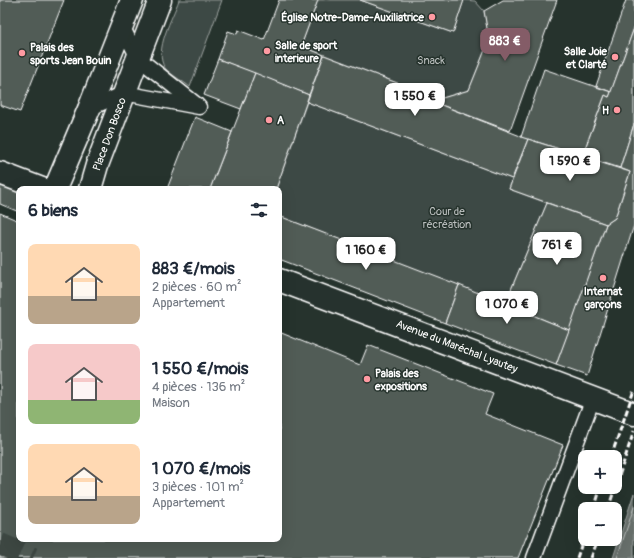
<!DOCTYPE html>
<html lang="fr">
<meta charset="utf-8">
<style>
:root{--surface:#fff;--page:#f2f2f3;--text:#1f2937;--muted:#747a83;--accent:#845c67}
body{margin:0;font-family:Pangolin,sans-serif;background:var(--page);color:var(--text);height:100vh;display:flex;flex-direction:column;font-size:15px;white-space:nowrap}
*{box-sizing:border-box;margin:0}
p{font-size:13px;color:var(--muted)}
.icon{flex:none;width:22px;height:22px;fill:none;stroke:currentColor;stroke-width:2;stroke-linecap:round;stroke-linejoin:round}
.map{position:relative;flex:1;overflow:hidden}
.details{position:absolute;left:16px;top:186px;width:266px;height:356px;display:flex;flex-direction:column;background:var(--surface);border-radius:8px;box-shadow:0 4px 16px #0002}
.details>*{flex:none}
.buttons{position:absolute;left:578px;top:450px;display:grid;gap:8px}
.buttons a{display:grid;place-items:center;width:44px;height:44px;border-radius:8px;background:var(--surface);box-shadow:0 4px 16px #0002;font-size:20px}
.price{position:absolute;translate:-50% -34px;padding:0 9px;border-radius:8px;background:#fff;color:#222;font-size:13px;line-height:26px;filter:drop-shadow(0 1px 2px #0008)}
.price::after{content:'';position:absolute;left:50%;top:24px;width:12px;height:9px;margin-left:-6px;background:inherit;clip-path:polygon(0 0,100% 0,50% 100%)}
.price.selected{background:var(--accent);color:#fff}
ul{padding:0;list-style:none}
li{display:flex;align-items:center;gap:12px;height:100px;padding:0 12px}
li span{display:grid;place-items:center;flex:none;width:112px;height:80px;border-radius:8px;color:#555}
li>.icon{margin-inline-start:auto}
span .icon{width:48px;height:48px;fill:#fffc;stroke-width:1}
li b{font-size:17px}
h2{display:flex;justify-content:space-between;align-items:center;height:48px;padding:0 12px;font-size:17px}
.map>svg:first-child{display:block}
.green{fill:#3e4944;stroke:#9ea4a2}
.water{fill:#67706c;stroke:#a4a9a7}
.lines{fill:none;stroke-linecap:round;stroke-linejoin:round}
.shore{stroke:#c2c6c4;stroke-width:1}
.building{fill:#515c57;stroke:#fff}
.primary-tunnel{stroke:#3c4742;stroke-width:22;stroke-dasharray:22 11;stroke-linecap:butt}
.service-casing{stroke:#fff;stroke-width:17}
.minor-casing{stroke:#fff;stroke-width:25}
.secondary-casing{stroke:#fff;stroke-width:25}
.service{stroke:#26332d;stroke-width:14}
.minor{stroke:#26332d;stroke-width:22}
.secondary{stroke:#26332d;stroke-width:22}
.rail{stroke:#fff;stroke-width:3;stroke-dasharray:6 3;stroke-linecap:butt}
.poi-dot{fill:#ff9aa2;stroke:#26332d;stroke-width:1.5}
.labels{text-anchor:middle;stroke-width:3;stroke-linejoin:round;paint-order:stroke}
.poi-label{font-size:11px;font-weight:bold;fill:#fff;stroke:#26332d;text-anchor:start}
.park-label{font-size:11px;fill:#bbbfbe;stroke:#26332d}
.street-label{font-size:11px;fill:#fff;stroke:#26332d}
</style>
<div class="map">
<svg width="634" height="558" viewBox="0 0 634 558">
<rect width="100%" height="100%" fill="#26332d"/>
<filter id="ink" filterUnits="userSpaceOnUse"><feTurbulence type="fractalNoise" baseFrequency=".025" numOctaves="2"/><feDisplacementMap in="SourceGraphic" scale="8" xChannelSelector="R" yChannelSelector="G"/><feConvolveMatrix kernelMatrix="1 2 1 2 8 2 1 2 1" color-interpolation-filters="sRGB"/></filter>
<g filter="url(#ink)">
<g class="green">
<path d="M179,0H222L190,87C183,81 171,75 165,68C153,51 173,17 179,0Z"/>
<polygon points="318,0 360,0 453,33 464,0 475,1 484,11 489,40 469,90 439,99 301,46"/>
<polygon points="307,102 512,179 509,189 547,203 505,304 279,216 279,189 276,189"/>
</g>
<polygon class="water" points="634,493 634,558 613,558"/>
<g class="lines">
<polyline class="shore" points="617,558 634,507"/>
</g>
<g class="building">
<polygon points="0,0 64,0 20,112 0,105"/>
<polygon points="279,0 318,0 301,46 324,55 309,95 218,59 228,31 237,34 238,30 264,40"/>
<polygon points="360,0 464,0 453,33"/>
<polygon points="503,0 557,0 510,131 436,103 439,99 469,90 489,40 484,11"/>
<polygon points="626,0 634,0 634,28 611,92 596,86"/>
<polygon points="634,28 634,124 620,168 582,156 605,95 609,97"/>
<polygon points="324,55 439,99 436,103 528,139 512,179 307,102"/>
<polygon points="218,59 255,73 241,109 204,95"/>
<polygon points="544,69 611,92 609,97 605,95 582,156 521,137"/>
<polygon points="255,73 309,95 276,189 210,189"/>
<polygon points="195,117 232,132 210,189 167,189"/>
<polygon points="634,124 634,225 587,376 556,365 606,224 615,218 630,172 620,168"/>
<polygon points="528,139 630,172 615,218 606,224 509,189"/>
<polygon points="0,181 19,189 19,212 0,204"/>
<polygon points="547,203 606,224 569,330 505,304"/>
<polygon points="0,213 19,221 19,539 279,539 279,332 360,365 368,345 493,394 485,414 563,445 518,558 0,558"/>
<polygon points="279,216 459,285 445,323 279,259"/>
<polygon points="459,285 569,330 556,365 445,323"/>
</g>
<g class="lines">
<polyline class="primary-tunnel" points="0,544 33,558"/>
<g class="service-casing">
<g id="service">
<polyline points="122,26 138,58 197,105"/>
<polyline points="89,109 124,93 199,107"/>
<polyline points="534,558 593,398"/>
</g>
</g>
<g class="minor-casing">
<g id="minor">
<polyline points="55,189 89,109 132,0"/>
<polyline points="90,189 97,165 160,0"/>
</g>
</g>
<g class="secondary-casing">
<g id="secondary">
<polyline points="0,173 42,189"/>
<polyline points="279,280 634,414"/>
</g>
</g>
<use href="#service" class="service"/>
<use href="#minor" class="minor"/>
<use href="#secondary" class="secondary"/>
<g class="rail">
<polyline points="611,457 634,390"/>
<polyline points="594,509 601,487"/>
<polyline points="608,509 634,431"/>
<polyline points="577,558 585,534"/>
<polyline points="591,558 598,539"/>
</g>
</g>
</g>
<g class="poi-dot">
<circle cx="432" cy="17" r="4"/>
<circle cx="267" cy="51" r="4"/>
<circle cx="22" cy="53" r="4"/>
<circle cx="615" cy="57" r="4"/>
<circle cx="617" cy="110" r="4"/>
<circle cx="269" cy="120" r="4"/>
<circle cx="603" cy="278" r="4"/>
<circle cx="367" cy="379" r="4"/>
</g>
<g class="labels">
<g class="poi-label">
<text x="424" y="21" text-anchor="end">Église Notre-Dame-Auxiliatrice</text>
<text x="275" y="49">Salle de sport<tspan x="275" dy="13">interieure</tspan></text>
<text x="30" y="51">Palais des<tspan x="30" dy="13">sports Jean Bouin</tspan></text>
<text x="607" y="55" text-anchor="end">Salle Joie<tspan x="607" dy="13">et Clarté</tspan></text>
<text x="609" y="114" text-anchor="end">H</text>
<text x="277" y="124">A</text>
<text x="603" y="295" text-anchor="middle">Internat<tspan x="603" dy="13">garçons</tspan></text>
<text x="375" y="377">Palais des<tspan x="375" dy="13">expositions</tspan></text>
</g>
<g class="park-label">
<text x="431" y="64">Snack</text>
<text x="447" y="215">Cour de<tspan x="447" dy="13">récréation</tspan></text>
</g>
<g class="street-label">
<text transform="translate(109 134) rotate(-70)" y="4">Place Don Bosco</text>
<text transform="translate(457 346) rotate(21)" y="4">Avenue du Maréchal Lyautey</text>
</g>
</g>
</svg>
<div class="buttons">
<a>+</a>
<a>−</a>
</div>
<b class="price selected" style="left:505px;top:62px">883 €</b>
<b class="price" style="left:415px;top:117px">1 550 €</b>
<b class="price" style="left:570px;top:182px">1 590 €</b>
<b class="price" style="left:557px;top:266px">761 €</b>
<b class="price" style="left:366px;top:271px">1 160 €</b>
<b class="price" style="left:507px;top:325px">1 070 €</b>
<section class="details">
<h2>6 biens<svg class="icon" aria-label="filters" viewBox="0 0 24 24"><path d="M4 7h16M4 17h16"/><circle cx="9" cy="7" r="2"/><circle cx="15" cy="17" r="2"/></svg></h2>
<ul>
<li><span style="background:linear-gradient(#ffd9b3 65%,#b9a48a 0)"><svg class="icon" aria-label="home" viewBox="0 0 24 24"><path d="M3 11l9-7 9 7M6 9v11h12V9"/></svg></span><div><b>883 €/mois</b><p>2 pièces · 60 m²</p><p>Appartement</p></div></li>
<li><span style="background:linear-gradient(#f6c9c9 70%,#8fb573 0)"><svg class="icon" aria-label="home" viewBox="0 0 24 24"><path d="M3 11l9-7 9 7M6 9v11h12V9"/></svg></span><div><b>1 550 €/mois</b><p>4 pièces · 136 m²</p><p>Maison</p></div></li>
<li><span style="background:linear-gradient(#ffd9b3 65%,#b9a48a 0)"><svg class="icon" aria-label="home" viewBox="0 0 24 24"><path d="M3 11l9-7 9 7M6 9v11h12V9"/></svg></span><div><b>1 070 €/mois</b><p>3 pièces · 101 m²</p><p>Appartement</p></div></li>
</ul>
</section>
</div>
